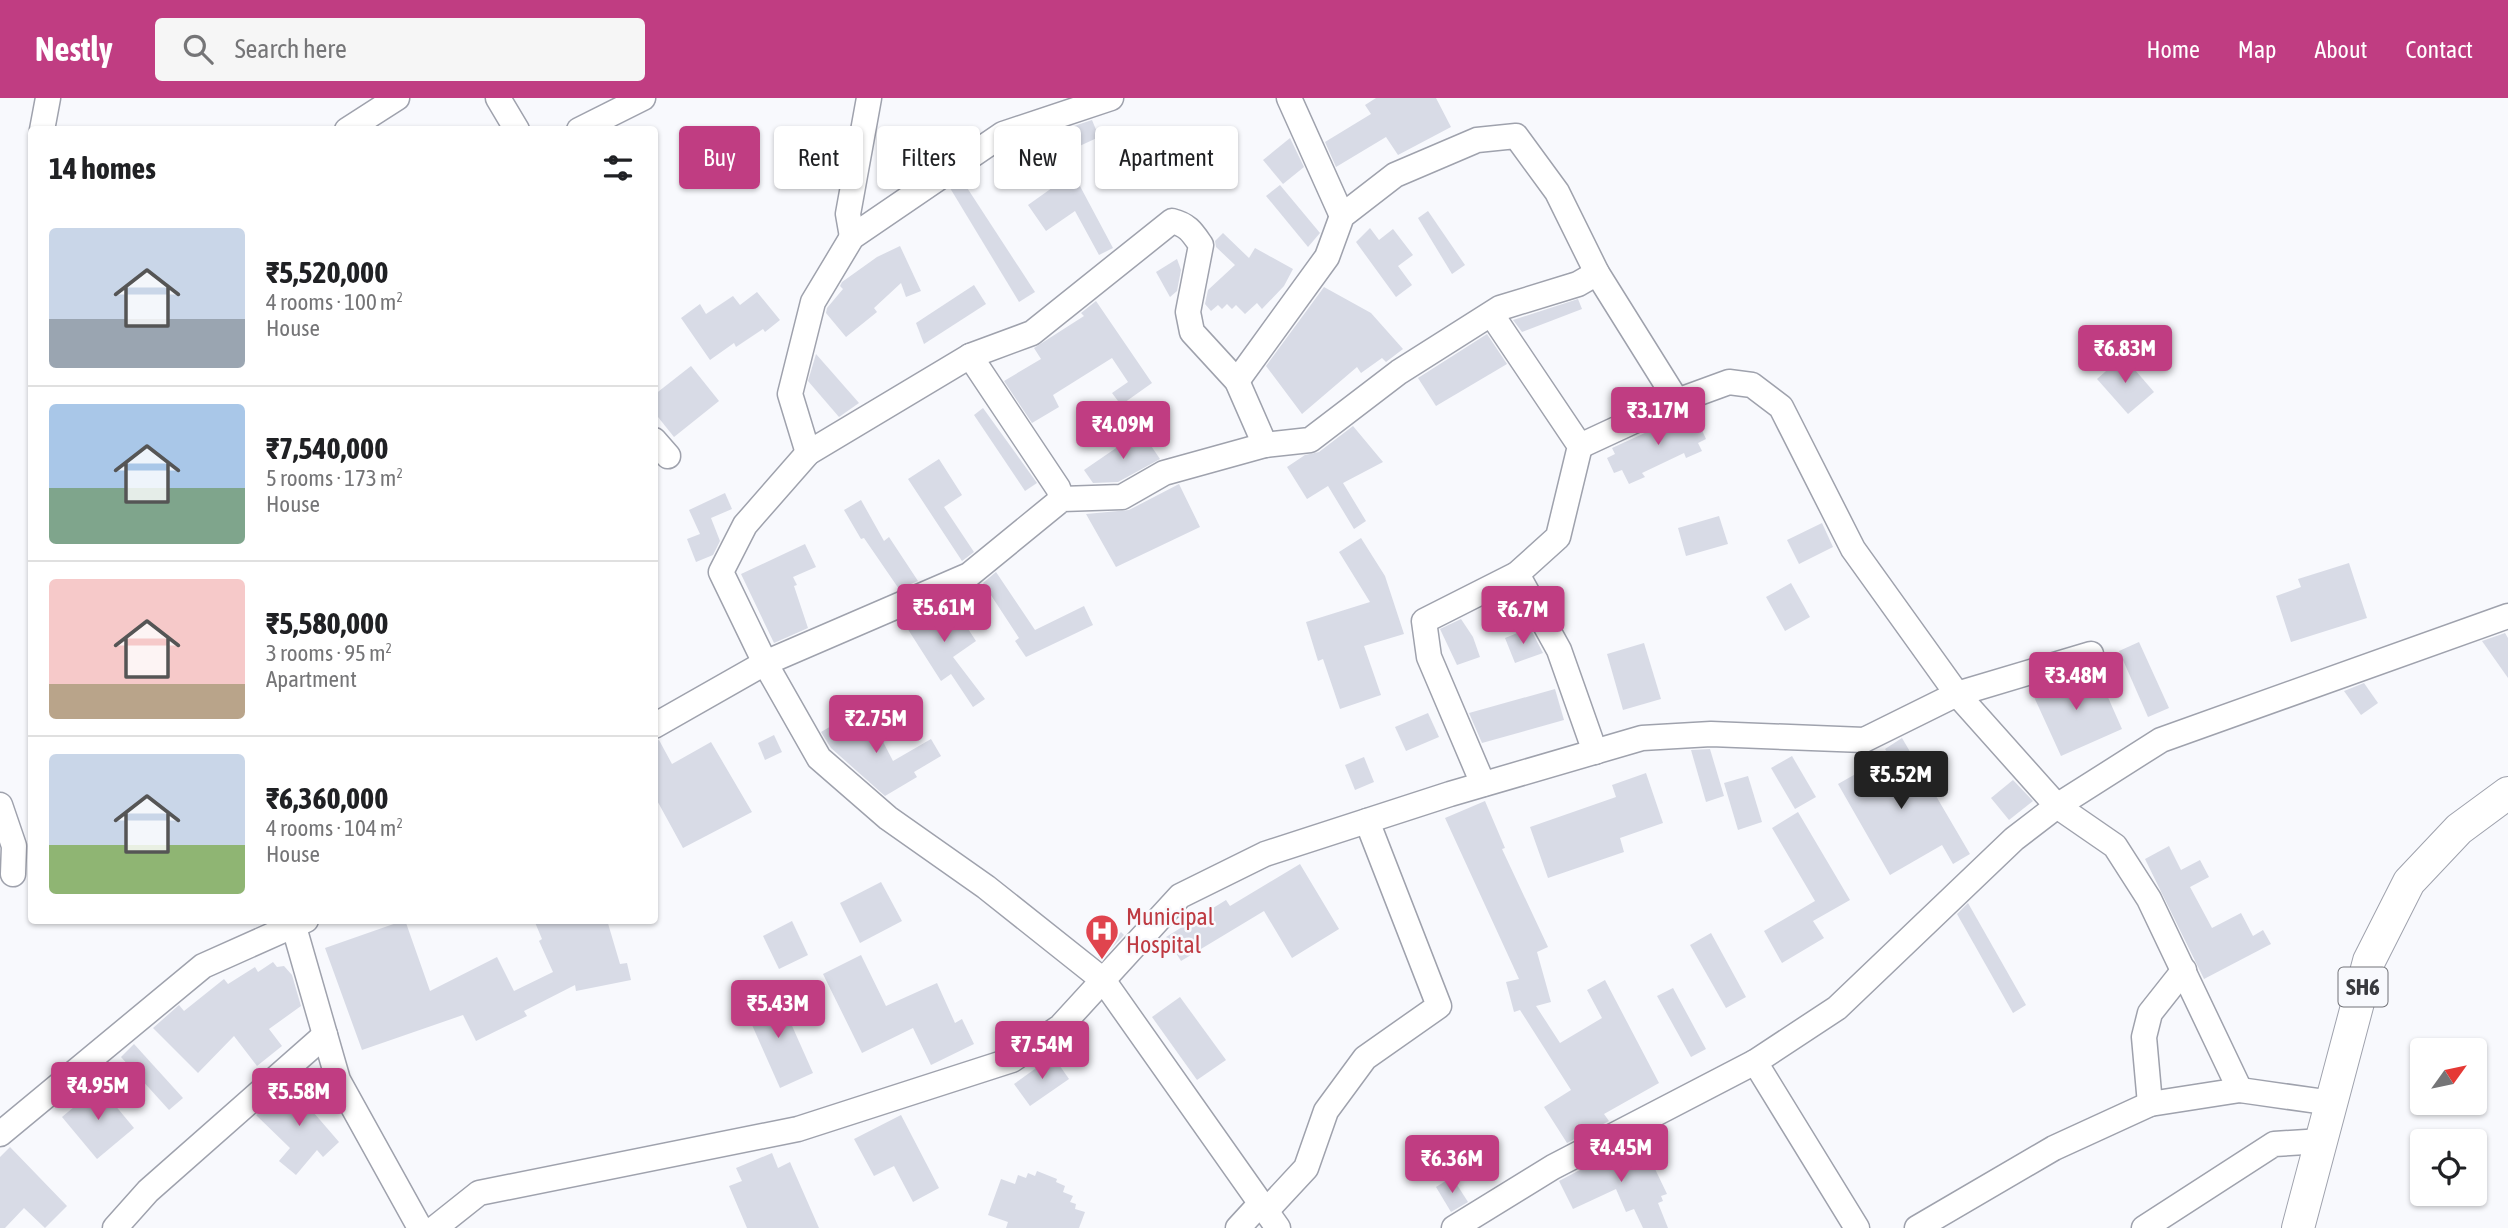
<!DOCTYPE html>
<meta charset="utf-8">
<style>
:root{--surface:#fff;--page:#f6f6f6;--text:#202124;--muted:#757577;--line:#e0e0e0;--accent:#c03d82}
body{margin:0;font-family:"Asap Condensed",sans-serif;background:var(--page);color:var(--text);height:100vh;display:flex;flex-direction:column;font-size:26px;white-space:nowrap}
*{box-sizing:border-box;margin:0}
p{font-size:23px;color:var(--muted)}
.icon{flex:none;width:38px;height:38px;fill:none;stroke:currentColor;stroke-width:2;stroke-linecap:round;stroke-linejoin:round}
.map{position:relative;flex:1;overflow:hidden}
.sheet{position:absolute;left:28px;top:28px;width:630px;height:798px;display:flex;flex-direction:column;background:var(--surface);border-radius:7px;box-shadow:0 2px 5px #0004}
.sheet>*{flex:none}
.banner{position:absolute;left:679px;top:28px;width:665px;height:63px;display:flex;gap:14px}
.needle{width:46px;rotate:57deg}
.tools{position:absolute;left:2410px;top:940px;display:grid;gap:14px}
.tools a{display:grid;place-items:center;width:77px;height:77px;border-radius:7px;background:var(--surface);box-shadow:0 2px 5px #0004;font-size:35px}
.price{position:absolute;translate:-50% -60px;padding:0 16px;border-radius:7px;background:var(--accent);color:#fff;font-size:23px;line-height:46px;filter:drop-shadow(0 2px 4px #0008)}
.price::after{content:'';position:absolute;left:50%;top:42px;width:21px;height:16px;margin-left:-10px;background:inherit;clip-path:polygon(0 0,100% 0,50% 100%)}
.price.current{background:#222;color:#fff}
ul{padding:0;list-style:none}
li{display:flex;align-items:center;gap:21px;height:175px;padding:0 21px}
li+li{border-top:2px solid var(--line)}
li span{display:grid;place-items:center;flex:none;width:196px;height:140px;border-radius:7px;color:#555}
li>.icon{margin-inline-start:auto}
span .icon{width:84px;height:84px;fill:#fffc;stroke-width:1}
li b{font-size:30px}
h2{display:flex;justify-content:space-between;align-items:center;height:84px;padding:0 21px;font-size:30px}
.pill{padding:0 24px;border-radius:7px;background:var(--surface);box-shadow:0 2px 5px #0004;font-size:24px;line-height:63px}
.pill.current{background:var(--accent);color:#fff}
header{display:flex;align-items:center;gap:42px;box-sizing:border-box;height:98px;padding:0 35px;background:var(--accent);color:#fff}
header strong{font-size:33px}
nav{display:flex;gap:38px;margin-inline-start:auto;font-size:24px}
.search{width:490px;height:63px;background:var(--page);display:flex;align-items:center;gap:18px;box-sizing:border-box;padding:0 24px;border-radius:7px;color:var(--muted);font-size:26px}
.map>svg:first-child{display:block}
.building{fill:#d8dbe6}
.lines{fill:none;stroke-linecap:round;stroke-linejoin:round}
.minor-casing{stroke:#9fa2ad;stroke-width:27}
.major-casing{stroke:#9fa2ad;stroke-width:34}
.minor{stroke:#fff;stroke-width:24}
.major{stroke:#fff;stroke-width:32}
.labels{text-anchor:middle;stroke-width:5;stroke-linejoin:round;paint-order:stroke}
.shield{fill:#f8f9fd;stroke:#727378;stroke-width:2}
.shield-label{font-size:23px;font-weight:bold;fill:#393a3f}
.health-label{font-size:24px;fill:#be3a42;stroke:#f8f9fd;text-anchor:start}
</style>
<header>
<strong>Nestly</strong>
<div class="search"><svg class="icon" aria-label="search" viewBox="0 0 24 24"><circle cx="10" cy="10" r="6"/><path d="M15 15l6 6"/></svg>Search here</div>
<nav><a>Home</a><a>Map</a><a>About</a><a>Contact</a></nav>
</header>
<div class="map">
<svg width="2508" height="1130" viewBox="0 0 2508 1130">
<rect width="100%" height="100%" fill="#f8f9fd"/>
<g class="building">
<polygon points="1376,0 1436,0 1451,29 1398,57 1386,39 1336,69 1325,44 1371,16 1365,7"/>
<polygon points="1092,22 1099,39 1071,52 1074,57 1053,68 1038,40"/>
<polygon points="1290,40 1304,69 1283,86 1263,62"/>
<polygon points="1073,75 1113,150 1099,157 1075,113 1046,133 1028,107"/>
<polygon points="962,82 1035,194 1019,204 950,90"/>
<polygon points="1280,87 1320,135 1308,149 1266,98"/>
<polygon points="1428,113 1465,167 1452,176 1418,120"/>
<polygon points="1370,130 1379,142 1393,131 1413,157 1398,168 1412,187 1396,199 1356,144"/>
<polygon points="1223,135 1249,160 1255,150 1293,171 1284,188 1262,211 1257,205 1245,216 1236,207 1232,211 1227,206 1222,211 1218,207 1211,213 1205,206 1208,192 1235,167 1216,149 1215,143"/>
<polygon points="900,148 921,193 906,199 901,185 874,210 877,214 846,239 826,215 827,210 843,191 840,188 842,184 877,159"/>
<polygon points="1177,161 1181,172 1177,193 1170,199 1156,174"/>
<polygon points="974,187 986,206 924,246 916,225"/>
<polygon points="1324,189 1371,215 1403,251 1386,264 1382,260 1361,275 1357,269 1302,316 1266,268"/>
<polygon points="757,194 780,222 765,234 763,231 736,249 734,245 710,262 681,220 700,206 706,216 733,198 740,207"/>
<polygon points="1578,201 1582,211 1522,234 1513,222"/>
<polygon points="1096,203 1152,285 1121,307 1112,295 1128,284 1112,260 1053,297 1059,309 1032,325 1004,283 1041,261 1034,250 1084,218 1081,215"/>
<polygon points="1487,236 1507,266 1436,308 1418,280"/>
<polygon points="816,256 859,305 839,319 808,283"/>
<polygon points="2123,258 2154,294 2128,316 2097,281"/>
<polygon points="691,268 719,303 674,339 654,314 654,297"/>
<polygon points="983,310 1037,385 1025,393 974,317"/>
<polygon points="1693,313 1706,341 1698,345 1702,353 1686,360 1684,355 1642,375 1645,379 1629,386 1622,372 1614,375 1607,360 1615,356 1612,350"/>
<polygon points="1353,328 1383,364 1343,385 1366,423 1354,431 1328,388 1307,401 1287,369 1305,357 1319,354"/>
<polygon points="1141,333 1160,361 1118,384 1093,385 1084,372"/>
<polygon points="939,361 962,397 944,409 974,454 962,463 908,381"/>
<polygon points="1179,386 1200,429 1116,469 1086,416 1129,412"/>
<polygon points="725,395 732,411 711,420 720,443 713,457 696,464 687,441 700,436 689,412"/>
<polygon points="861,402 884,443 889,439 918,483 899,491 864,440 861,441 844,412"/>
<polygon points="1719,418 1728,446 1686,458 1678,430"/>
<polygon points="1822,425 1833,449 1799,466 1787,442"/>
<polygon points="1361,440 1385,478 1404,536 1364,548 1381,597 1340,611 1323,561 1318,563 1306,524 1370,504 1339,454"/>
<polygon points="805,446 816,469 793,479 797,487 794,488 808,530 774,545 741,476"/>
<polygon points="2349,465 2367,520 2291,544 2276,498 2301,489 2298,481"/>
<polygon points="996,474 1035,532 1084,508 1093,527 1026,559 1015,543 1019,540 983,485"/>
<polygon points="1791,485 1810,519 1785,533 1766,499"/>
<polygon points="949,502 976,543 953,559 985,601 973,609 951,576 941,583 902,522"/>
<polygon points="1461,521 1473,539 1480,559 1457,567 1440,531"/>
<polygon points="1530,530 1543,555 1515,565 1505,540"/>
<polygon points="2505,535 2508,540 2508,580 2482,543"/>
<polygon points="2139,544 2169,610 2148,619 2119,553"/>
<polygon points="1644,545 1661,601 1623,612 1607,556"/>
<polygon points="2084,574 2092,593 2103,588 2122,631 2061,658 2030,590"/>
<polygon points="2364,585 2378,605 2361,617 2344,593"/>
<polygon points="1555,591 1564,622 1482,645 1469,615"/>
<polygon points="857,613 872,640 879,636 893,663 931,641 941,658 914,674 917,679 885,698 831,650 821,634"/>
<polygon points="1428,615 1439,639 1406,653 1395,629"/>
<polygon points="774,637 782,654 765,662 758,645"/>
<polygon points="1902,640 1970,756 1953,766 1942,747 1890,777 1838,686 1889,657 1885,651"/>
<polygon points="659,642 672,666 711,644 752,714 683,750 654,697 654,643"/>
<polygon points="1710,651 1724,698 1706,704 1691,652"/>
<polygon points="1792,658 1816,699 1795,711 1771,670"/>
<polygon points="1364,659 1374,684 1355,692 1345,667"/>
<polygon points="1646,675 1663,725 1620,740 1624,754 1548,780 1530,729 1616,699 1612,687"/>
<polygon points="1748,678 1762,724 1738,732 1724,685"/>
<polygon points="2013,682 2033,703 2009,722 1991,700"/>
<polygon points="1485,703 1505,750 1502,751 1548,849 1537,854 1551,904 1536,908 1560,945 1602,920 1587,892 1605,882 1659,985 1604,1016 1609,1023 1567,1045 1544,1009 1571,992 1520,912 1514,914 1506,884 1519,881 1445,720"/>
<polygon points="1798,714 1850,802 1813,823 1824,840 1782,865 1764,833 1815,803 1772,730"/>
<polygon points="2169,748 2181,772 2200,762 2209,779 2190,789 2212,830 2241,815 2253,838 2263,832 2271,846 2204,881 2145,761"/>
<polygon points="1300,766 1339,831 1292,860 1264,813 1181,863 1166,839 1226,802 1230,808"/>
<polygon points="881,784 902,823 860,845 840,805"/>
<polygon points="1968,805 2026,907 2013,915 1957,816"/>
<polygon points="405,822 430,893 497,859 514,893 553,874 539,843 542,841 534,822 607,822 620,866 627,865 631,882 576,893 575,887 524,913 527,918 476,943 463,917 362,952 325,850"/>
<polygon points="792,823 808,857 779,871 763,838"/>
<polygon points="1121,834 1124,837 1101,862 1098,859"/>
<polygon points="1711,835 1746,899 1726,910 1690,847"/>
<polygon points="861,857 886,908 937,885 955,925 962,921 974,946 931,967 913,930 862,955 823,876"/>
<polygon points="273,864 277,869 284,868 292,877 301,908 269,931 282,948 257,968 234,938 198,975 153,930 179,907 184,913 224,881 228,886 255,869 258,874"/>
<polygon points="1673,890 1706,951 1691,959 1657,898"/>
<polygon points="777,894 813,975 780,990 744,909"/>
<polygon points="1180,899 1226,962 1197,982 1152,919"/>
<polygon points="134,946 183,1000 169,1012 121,959"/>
<polygon points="1053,958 1069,981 1030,1008 1014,986"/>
<polygon points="305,984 325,1005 314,1015 339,1044 323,1059 317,1052 296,1077 279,1063 290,1050 256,1017 272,1004 278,1010"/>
<polygon points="99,988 134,1030 97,1061 62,1019"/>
<polygon points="901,1017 939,1090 913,1104 894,1068 874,1078 854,1041"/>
<polygon points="1631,1045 1633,1050 1638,1047 1640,1052 1645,1050 1667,1096 1661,1098 1663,1103 1658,1105 1668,1130 1643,1130 1634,1111 1626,1114 1616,1091 1573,1111 1559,1083"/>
<polygon points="10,1049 67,1108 45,1130 24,1110 5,1130 0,1130 0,1059"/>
<polygon points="772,1055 778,1070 790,1064 819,1130 747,1130 729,1088 742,1083 736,1070"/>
<polygon points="1037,1073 1057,1081 1056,1084 1065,1088 1063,1094 1073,1098 1070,1104 1076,1106 1075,1111 1085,1114 1079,1130 1006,1130 1008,1124 988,1117 1001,1081 1015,1086 1018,1077 1026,1080 1028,1075 1035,1078"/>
<polygon points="1452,1079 1468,1104 1451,1114 1436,1089"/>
</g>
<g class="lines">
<g class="minor-casing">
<g id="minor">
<polyline points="498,0 517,32"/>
<polyline points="1289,0 1342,118"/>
<polyline points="42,32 48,0"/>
<polyline points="347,32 397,0"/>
<polyline points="579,32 643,0"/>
<polyline points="852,139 848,116 869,0"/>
<path d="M970,258L1032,235L1172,123C1188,127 1192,134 1201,147L1188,214L1192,234L1237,283L1265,347"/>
<polyline points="1237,283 1327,159 1342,118 1395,77 1477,42 1516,38 1557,94 1597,175 1677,303"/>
<polyline points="654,342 668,358"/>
<polyline points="1580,348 1677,303 1729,284 1752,287 1781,309 1853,451 1957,596 2057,708 2115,748 2149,801 2240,992"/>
<polyline points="808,355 790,296 813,204 852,139 1003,36 1111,0"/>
<polyline points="1062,401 1058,390 970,258 808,355 745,427 721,474 765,565 819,660 888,720 986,789 1103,882 1278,1130"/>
<polyline points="1517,476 1559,552 1595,654"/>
<polyline points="654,628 765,565 969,477 1062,401 1122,399 1164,375 1265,347 1310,342 1399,274 1500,210 1578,186 1597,175"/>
<polyline points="1483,686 1429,559 1424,523 1517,476 1558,439 1580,348 1492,217"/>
<polyline points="0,707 14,748 13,776"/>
<polyline points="292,822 338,982 420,1130"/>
<polyline points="1755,964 1857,1130"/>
<polyline points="2150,1006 2144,939 2150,915 2184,872"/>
<polyline points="0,1036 203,868 306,822"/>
<polyline points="1266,1113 1306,1070 1326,1013 1365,960 1439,908 1367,723"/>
<polyline points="115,1130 148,1093 325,937"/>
<polyline points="435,1130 479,1095 798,1031 1012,962 1060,929 1180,798 1265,756 1450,696 1642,640 1711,636 1864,642 1957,596 2091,556"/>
<polyline points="1238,1130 1261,1105"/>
<polyline points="1454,1130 1553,1069 1755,964 1837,910 2014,741 2057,708 2161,642 2508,518"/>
<polyline points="1917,1130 2054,1050 2150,1006 2240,992 2332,1005"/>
<polyline points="2144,1130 2274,1046 2322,1043"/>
</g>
</g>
<g class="major-casing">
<polyline id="major" points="2298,1130 2369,863 2409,784 2459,731 2508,695"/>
</g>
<use href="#minor" class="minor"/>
<use href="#major" class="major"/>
</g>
<defs>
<g id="hospital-pin" transform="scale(1.75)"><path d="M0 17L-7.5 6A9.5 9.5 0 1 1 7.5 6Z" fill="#e0444e" stroke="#f8f9fd"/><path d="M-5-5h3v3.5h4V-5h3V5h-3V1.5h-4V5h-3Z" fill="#fff"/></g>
</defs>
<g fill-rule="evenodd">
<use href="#hospital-pin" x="1102" y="833"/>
</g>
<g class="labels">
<rect class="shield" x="2338.5" y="869.5" width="49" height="39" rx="5"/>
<g class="shield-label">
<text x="2363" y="897">SH6</text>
</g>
<g class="health-label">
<text x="1126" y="827">Municipal<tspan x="1126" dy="28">Hospital</tspan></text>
</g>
</g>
</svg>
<div class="tools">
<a><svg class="needle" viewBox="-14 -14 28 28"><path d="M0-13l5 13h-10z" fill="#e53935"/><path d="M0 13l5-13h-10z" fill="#757577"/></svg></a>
<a><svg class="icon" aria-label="locate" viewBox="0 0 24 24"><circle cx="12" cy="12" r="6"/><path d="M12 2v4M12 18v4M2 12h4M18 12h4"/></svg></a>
</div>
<b class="price" style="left:2125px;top:287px">₹6.83M</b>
<b class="price" style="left:1658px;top:349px">₹3.17M</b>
<b class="price" style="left:1123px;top:363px">₹4.09M</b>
<b class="price" style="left:944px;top:546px">₹5.61M</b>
<b class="price" style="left:1523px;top:548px">₹6.7M</b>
<b class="price" style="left:2076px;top:614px">₹3.48M</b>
<b class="price" style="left:876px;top:657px">₹2.75M</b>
<b class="price current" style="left:1901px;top:713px">₹5.52M</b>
<b class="price" style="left:778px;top:942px">₹5.43M</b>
<b class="price" style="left:1042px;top:983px">₹7.54M</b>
<b class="price" style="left:98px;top:1024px">₹4.95M</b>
<b class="price" style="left:299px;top:1030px">₹5.58M</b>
<b class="price" style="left:1621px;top:1086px">₹4.45M</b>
<b class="price" style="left:1452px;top:1097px">₹6.36M</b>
<div class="banner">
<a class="pill current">Buy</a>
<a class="pill">Rent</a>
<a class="pill">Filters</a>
<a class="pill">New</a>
<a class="pill">Apartment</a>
</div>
<section class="sheet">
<h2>14 homes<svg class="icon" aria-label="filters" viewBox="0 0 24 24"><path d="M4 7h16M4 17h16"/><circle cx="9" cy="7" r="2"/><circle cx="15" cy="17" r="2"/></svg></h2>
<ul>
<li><span style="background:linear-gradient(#c9d6e8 65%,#9aa5b1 0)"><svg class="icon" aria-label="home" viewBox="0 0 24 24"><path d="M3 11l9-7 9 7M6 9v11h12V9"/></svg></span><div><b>₹5,520,000</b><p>4 rooms · 100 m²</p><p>House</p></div></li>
<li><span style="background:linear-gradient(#a9c7e8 60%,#7fa58c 0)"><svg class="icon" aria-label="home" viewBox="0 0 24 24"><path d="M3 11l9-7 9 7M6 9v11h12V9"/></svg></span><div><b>₹7,540,000</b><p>5 rooms · 173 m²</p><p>House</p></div></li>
<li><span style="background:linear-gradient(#f6c9c9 75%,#b9a48a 0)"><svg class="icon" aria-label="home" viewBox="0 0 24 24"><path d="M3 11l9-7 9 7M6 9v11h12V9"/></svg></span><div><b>₹5,580,000</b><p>3 rooms · 95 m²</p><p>Apartment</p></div></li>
<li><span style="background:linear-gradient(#c9d6e8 65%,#8fb573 0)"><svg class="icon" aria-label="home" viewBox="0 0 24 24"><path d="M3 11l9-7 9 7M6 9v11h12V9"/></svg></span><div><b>₹6,360,000</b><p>4 rooms · 104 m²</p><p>House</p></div></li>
</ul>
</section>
</div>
